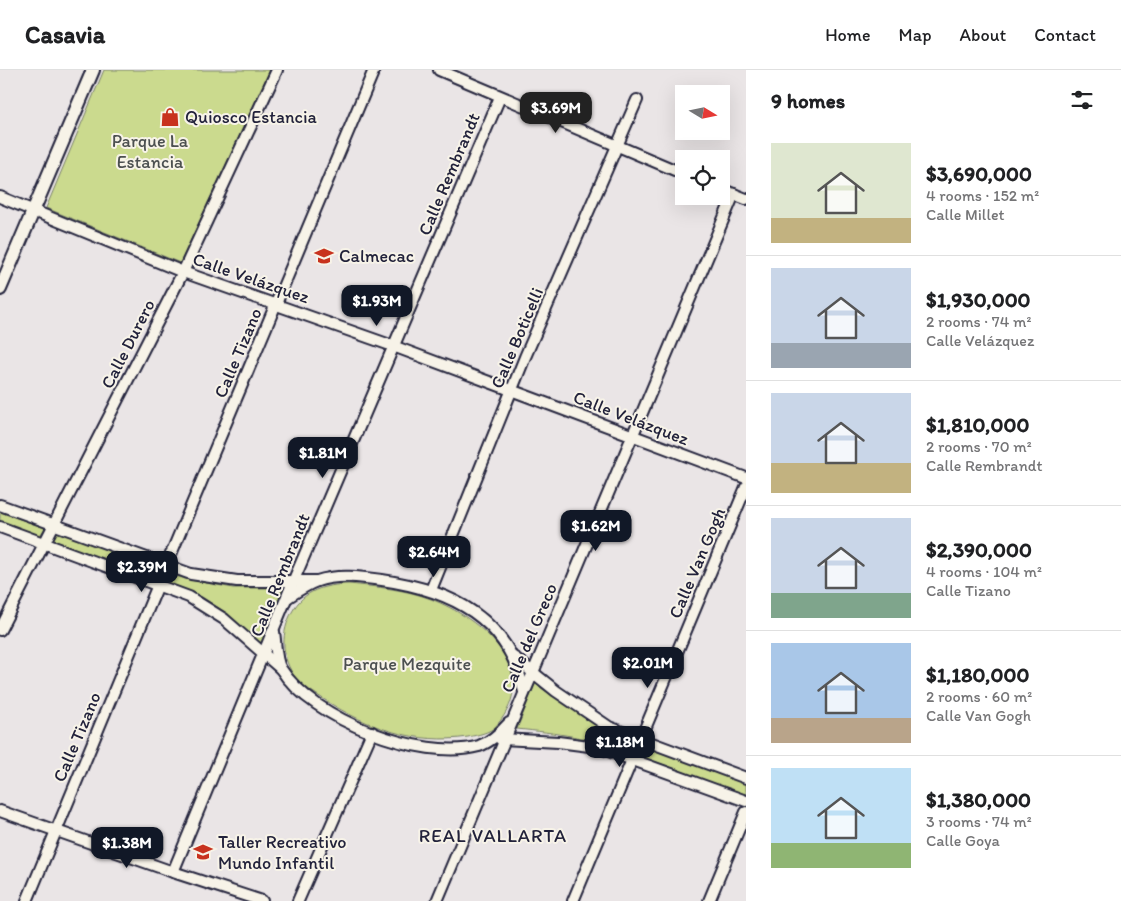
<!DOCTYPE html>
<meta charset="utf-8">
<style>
:root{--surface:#fff;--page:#f6f6f6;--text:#202124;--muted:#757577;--line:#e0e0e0;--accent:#111827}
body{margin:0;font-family:Itim,sans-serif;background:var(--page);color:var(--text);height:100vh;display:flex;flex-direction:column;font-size:19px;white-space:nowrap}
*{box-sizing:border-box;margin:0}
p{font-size:16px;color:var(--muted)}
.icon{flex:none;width:28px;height:28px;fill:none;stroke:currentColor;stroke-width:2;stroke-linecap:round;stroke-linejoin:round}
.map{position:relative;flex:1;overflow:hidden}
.drawer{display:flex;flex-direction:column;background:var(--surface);width:375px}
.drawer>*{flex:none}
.needle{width:32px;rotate:100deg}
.tools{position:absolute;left:675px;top:15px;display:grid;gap:10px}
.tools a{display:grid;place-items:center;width:55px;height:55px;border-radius:0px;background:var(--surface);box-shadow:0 5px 20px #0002;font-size:25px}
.price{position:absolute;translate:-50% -42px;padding:0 11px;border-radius:10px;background:var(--accent);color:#fff;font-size:16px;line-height:32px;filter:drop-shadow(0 1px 2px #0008)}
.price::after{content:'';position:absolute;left:50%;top:30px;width:15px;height:11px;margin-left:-8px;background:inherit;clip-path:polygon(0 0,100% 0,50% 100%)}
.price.on{background:#222;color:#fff}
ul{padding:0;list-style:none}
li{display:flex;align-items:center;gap:15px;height:125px;padding:0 25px}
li+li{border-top:1px solid var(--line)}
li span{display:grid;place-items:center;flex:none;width:140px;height:100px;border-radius:0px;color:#555}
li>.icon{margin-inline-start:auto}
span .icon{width:60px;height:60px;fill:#fffc;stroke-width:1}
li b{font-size:21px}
h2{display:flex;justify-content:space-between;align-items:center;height:60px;padding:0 25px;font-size:21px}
header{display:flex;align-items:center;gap:30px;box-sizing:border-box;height:70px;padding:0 25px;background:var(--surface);border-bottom:1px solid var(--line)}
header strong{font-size:24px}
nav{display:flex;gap:28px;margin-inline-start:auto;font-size:18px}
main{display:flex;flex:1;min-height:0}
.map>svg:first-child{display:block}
.green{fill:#cbda8e;stroke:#767e64}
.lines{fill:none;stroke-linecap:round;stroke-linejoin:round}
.minor-casing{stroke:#22223b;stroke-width:14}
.tertiary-casing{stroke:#22223b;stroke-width:16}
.minor{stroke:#f7f3e8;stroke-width:10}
.tertiary{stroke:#f7f3e8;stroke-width:12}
.labels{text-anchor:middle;stroke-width:4;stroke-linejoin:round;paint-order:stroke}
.poi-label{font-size:18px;fill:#22223b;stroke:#f7f3e8;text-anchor:start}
.park-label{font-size:18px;fill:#4c5050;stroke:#f7f3e8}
.street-label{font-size:18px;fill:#22223b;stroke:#f7f3e8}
.neighbourhood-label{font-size:19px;letter-spacing:1px;fill:#22223b;stroke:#f7f3e8}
</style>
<header>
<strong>Casavia</strong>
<nav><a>Home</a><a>Map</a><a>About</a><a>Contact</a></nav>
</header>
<main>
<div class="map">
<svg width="746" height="831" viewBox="0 0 746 831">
<rect width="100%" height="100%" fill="#eae5e6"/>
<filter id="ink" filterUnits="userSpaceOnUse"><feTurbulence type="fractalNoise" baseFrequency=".02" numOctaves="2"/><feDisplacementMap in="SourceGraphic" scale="10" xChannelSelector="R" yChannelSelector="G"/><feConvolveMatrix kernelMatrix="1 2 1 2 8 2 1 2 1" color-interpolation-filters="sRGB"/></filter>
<g filter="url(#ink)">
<g class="green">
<polygon points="104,0 270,0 180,193 46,138"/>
<polygon points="0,442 45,458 39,467 0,452"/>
<polygon points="56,461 185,509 233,518 284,518 262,575 225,542 202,527 50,471"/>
<path d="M349,514C377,517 405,519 431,529C480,548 545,601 496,656C490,663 477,665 468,667C417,675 368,658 325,630C314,623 299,614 293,604C281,585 281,562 292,542C304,520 324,515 349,514Z"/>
<path d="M535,614L606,661L632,671L628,683C593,667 555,663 517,659Z"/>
<polygon points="647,675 746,712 746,725 643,687"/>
</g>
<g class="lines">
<g class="minor-casing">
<g id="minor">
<polyline points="439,0 684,104"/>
<polyline points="721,119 746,129"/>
<polyline points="0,127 183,202 393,276 746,408"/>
<polyline points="0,435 191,504 237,511 317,511"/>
<polyline points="0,457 189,527 224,549 280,598"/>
<polyline points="166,496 374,0"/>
<polyline points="431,520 525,287 637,30"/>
<path d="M287,528C296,522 306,515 317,511C337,504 361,507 382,510C451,520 509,548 524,622"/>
<polyline points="0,560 183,202 277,0"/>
<path d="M274,562C276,573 275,590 281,599C312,649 422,692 479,676C491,672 501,662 509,653"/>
<polyline points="515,588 556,621 609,657 746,708"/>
<polyline points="500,669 558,672 597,677 746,731"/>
<polyline points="0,741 173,802 262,831"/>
<polyline points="173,802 293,512 500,27"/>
<polyline points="27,831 158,515"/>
<polyline points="298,831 372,662"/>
<polyline points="437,831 734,124"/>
<polyline points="573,831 746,417"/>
<polyline points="709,831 746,742"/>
</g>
</g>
<g class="tertiary-casing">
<polyline id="tertiary" points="0,219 93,0"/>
</g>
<use href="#minor" class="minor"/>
<use href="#tertiary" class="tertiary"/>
</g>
</g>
<defs>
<g id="shop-bare" transform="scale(1.5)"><path d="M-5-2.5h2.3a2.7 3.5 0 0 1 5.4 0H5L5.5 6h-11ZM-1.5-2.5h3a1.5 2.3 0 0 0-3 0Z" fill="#c8321e" stroke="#f7f3e8" stroke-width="2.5" paint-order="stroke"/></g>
<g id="school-bare" transform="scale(1.5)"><path d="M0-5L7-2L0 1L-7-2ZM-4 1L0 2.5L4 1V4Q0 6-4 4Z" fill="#c8321e" stroke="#f7f3e8" stroke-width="2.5" paint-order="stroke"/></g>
</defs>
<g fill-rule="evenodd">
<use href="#shop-bare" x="170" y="47"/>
<use href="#school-bare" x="324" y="186"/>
<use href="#school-bare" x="203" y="782"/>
</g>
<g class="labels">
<g class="poi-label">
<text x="185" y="53">Quiosco Estancia</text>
<text x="339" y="192">Calmecac</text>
<text x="218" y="778">Taller Recreativo<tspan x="218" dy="21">Mundo Infantil</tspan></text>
</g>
<g class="park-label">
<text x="150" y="77">Parque La<tspan x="150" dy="21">Estancia</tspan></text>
<text x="407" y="600">Parque Mezquite</text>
</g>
<g class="street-label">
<text transform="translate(449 104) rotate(-67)" y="6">Calle Rembrandt</text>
<text transform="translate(251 208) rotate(19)" y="6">Calle Velázquez</text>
<text transform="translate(517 268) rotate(-67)" y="6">Calle Boticelli</text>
<text transform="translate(128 274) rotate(-63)" y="6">Calle Durero</text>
<text transform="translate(238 283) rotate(-67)" y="6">Calle Tizano</text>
<text transform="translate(631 348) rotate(21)" y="6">Calle Velázquez</text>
<text transform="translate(697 493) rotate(-67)" y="6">Calle Van Gogh</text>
<text transform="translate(280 505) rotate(-68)" y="6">Calle Rembrandt</text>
<text transform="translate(529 568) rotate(-67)" y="6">Calle del Greco</text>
<text transform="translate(77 667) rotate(-67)" y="6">Calle Tizano</text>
</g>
<g class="neighbourhood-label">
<text x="493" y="772">REAL VALLARTA</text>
</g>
</g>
</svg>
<div class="tools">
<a><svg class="needle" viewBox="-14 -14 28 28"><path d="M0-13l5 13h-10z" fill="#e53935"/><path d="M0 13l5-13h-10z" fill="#757577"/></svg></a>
<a><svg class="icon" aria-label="locate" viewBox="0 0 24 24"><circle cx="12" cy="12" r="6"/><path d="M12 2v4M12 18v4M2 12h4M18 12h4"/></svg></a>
</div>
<b class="price on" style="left:556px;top:64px">$3.69M</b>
<b class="price" style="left:377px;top:257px">$1.93M</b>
<b class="price" style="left:323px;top:409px">$1.81M</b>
<b class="price" style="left:596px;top:482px">$1.62M</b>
<b class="price" style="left:434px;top:508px">$2.64M</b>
<b class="price" style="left:142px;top:523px">$2.39M</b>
<b class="price" style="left:648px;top:619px">$2.01M</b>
<b class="price" style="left:620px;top:698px">$1.18M</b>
<b class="price" style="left:127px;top:799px">$1.38M</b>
</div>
<section class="drawer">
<h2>9 homes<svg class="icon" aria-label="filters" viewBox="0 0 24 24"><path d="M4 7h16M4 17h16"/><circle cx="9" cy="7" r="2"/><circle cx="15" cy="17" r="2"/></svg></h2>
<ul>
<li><span style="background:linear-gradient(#dfe7d0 75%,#c2b280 0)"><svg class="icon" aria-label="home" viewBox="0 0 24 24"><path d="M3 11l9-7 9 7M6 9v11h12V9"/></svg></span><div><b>$3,690,000</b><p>4 rooms · 152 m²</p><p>Calle Millet</p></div></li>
<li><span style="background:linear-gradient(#c9d6e8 75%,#9aa5b1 0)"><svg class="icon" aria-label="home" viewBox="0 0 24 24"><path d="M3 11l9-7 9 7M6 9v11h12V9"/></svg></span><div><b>$1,930,000</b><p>2 rooms · 74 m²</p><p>Calle Velázquez</p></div></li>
<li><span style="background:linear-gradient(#c9d6e8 70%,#c2b280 0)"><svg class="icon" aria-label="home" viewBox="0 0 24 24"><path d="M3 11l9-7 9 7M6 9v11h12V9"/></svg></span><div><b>$1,810,000</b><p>2 rooms · 70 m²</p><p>Calle Rembrandt</p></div></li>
<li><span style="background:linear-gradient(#c9d6e8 75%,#7fa58c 0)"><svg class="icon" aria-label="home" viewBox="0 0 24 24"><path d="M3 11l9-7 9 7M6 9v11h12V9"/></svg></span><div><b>$2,390,000</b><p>4 rooms · 104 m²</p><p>Calle Tizano</p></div></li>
<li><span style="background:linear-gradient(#a9c7e8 75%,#b9a48a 0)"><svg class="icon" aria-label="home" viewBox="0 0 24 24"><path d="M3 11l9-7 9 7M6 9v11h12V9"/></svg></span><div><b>$1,180,000</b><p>2 rooms · 60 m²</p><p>Calle Van Gogh</p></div></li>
<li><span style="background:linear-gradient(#bfe0f5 75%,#8fb573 0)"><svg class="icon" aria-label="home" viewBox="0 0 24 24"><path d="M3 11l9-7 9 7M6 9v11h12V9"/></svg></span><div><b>$1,380,000</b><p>3 rooms · 74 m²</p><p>Calle Goya</p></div></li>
</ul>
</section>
</main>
